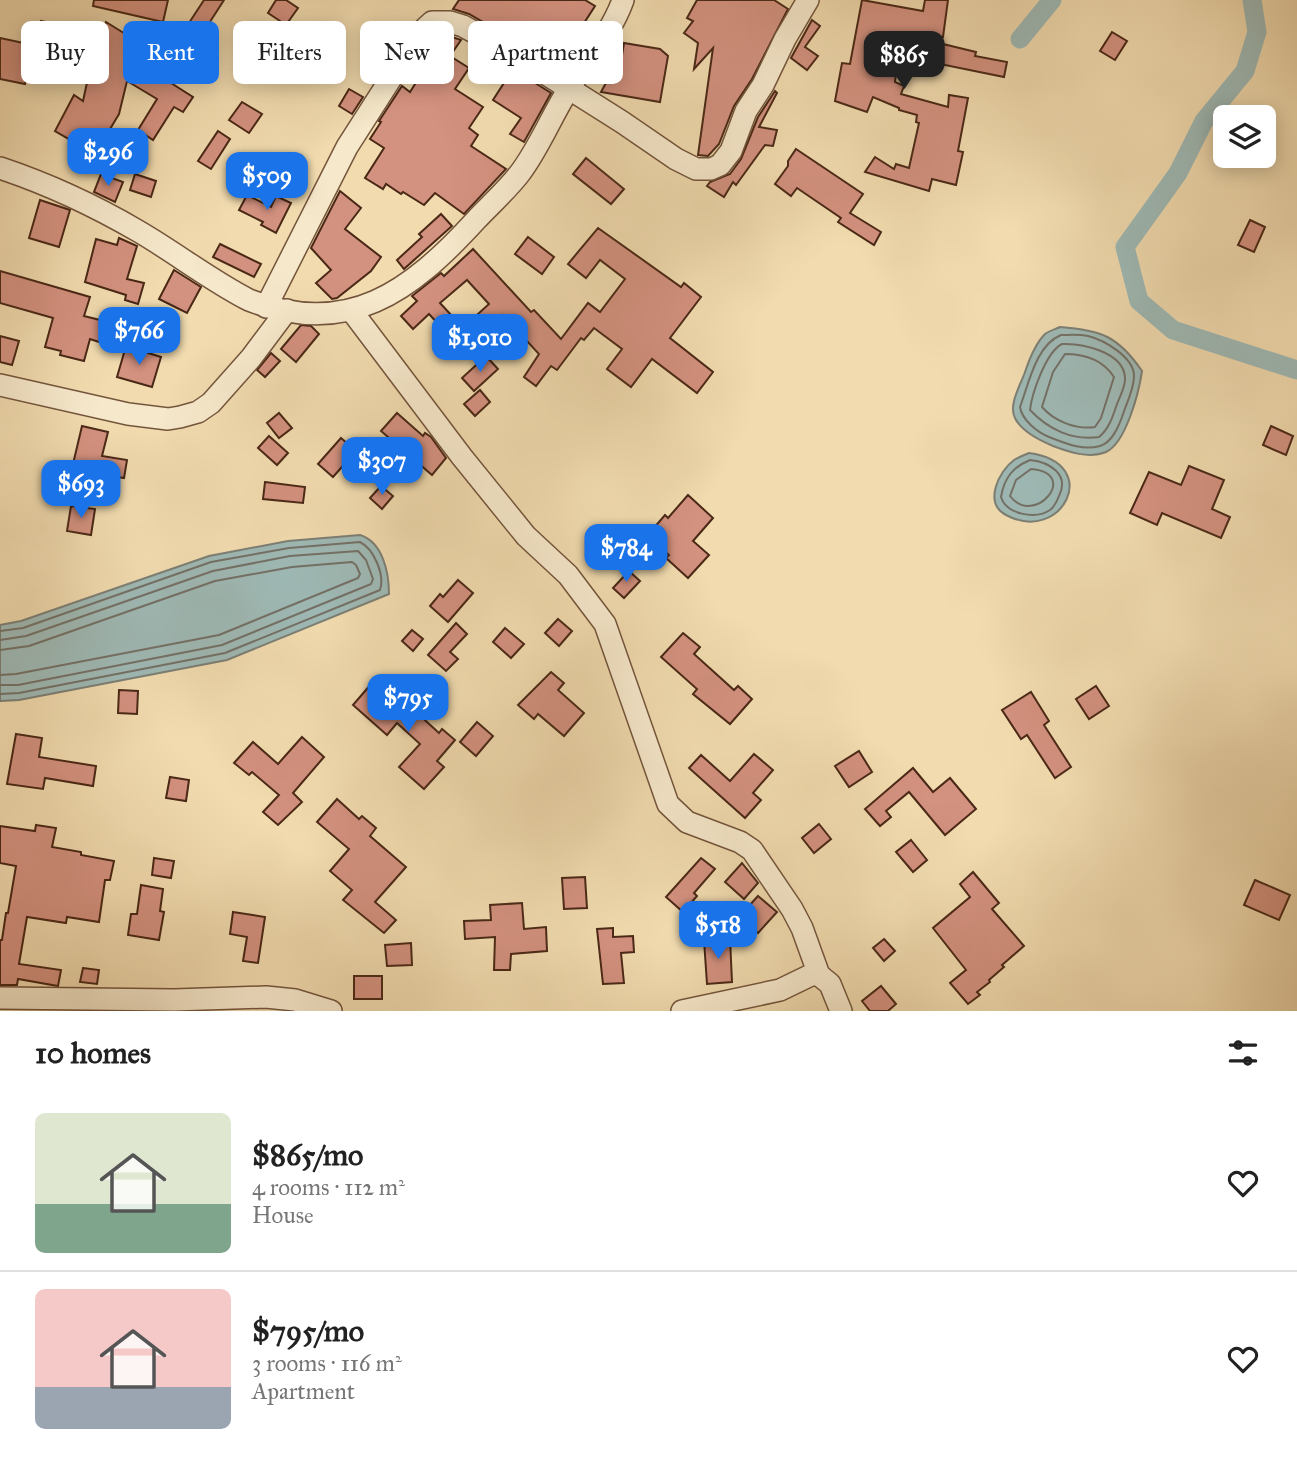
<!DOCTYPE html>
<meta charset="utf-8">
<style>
:root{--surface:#fff;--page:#f2f2f2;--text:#222;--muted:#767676;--line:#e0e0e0;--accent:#1a73e8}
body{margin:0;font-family:"IM FELL Great Primer",serif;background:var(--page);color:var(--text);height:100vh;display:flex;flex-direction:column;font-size:26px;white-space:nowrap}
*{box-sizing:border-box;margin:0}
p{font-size:23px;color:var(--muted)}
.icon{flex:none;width:38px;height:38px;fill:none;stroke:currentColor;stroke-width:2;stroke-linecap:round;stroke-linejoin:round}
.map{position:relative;height:1011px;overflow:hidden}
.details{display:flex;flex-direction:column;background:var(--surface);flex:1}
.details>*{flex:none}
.top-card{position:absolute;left:21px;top:21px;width:700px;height:63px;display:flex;gap:14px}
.tools{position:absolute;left:1213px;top:105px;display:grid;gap:14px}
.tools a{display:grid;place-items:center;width:63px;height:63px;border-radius:10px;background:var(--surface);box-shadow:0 4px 18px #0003;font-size:35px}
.price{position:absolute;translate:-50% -60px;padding:0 16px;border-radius:14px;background:var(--accent);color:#fff;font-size:23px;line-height:46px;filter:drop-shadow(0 2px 4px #0008)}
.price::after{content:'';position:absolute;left:50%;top:42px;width:21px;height:16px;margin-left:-10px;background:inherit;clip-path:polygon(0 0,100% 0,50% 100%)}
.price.selected{background:#222;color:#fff}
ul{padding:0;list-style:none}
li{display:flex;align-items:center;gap:21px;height:175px;padding:0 35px}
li+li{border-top:2px solid var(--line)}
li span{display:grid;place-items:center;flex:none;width:196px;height:140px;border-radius:10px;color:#555}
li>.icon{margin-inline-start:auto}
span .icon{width:84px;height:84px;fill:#fffc;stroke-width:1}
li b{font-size:30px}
h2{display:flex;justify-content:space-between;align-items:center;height:84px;padding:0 35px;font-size:30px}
.tag{padding:0 24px;border-radius:10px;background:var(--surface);box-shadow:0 4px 18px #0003;font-size:24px;line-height:63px}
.tag.selected{background:var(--accent);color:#fff}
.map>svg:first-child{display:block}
.water{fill:#9eb9b5;stroke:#7c7f75;stroke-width:2}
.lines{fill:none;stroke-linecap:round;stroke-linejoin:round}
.shore{stroke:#747066;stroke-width:2}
.canal{stroke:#9eb9b5;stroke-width:19}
.building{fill:#d3917f;stroke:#4a2816;stroke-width:2}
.street-casing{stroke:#74553c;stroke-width:24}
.street{stroke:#f6e8cb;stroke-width:21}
</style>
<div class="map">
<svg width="1297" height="1011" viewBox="0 0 1297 1011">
<rect width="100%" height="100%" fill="#f1dbaf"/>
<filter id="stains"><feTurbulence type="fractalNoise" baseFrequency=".00286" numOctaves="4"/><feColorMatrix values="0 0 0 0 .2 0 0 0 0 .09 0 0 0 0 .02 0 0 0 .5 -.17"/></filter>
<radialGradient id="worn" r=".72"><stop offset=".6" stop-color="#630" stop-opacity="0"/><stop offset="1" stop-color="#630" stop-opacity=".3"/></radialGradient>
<g class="water">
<path d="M1060,327C1101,330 1118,336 1142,371C1139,392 1126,443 1106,452C1089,459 1069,452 1053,446C1041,441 1021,431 1015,418C1008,405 1021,384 1025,372C1029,360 1036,343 1045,334C1049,331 1056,329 1060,327Z"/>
<path d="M1029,453C1104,463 1062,545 1006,515C983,503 999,471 1014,460C1019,457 1024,455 1029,453Z"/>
<path d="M360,535C383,542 389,573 389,594L227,660L19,700L0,701V625L21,621L209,556L288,541Z"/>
</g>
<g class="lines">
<g class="shore">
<path d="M1061,335C1069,335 1079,334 1088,336C1104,340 1134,357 1134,376C1134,390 1126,404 1122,417C1118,428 1112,442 1100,446C1082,451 1065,443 1049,437C1037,432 1022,420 1020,407C1029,383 1036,345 1061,335Z"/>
<path d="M1062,344C1082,343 1123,352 1125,377C1126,386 1120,396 1117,404C1113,416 1109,429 1099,437C1072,441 1048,429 1030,410C1032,393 1046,352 1062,344Z"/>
<path d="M1065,354C1085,354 1103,360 1114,377L1101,418L1095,427C1076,430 1054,421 1042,407L1053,372Z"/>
<path d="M1030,460C1049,462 1070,474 1059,496C1057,501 1054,507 1050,510C1035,520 1006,514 1001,497C1004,478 1013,467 1030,460Z"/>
<path d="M1031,469C1081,473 1034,528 1010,496L1016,480Z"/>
<path d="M0,631L23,628L211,562L289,548L360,542C374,549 385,575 380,590L225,653L19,693L0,694"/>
<polyline points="0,640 26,636 213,571 290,556 358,551 366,560 373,579 371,584 222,645 18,685 0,685"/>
<polyline points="0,650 29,646 215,581 292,567 352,562 356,565 360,574 358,578 219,635 16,674 0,675"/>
</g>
<g class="canal">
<polyline points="1252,0 1257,32 1245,71 1204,121 1178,173 1125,247 1139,301 1173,330 1297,370"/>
<polyline points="1020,39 1052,0"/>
</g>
</g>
<g class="building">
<polygon points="94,0 168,0 163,22 93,6"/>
<polygon points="204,0 224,0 206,28 203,49 174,45 176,24 187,26"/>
<polygon points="276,0 286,0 298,8 286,25 268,13"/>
<polygon points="459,0 585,0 595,6 557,65 469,14 453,9"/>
<polygon points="697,0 774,0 788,9 752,79 734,106 719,144 708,156 698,155 713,48 694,69 698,43 684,33 693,21 687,18"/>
<polygon points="862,0 923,11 925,0 948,0 943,37 914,33 912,44 900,42 895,82 904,86 901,94 948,107 949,95 968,98 958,151 963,152 956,185 932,179 929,191 865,172 875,157 894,169 896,164 909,168 919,123 916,122 917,115 899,110 899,108 873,97 867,112 835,101 842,63 850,64"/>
<polygon points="812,20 820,26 805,47 818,56 807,70 791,58"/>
<polygon points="41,21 60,25 54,52 35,48"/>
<polygon points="106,22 169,61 160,76 193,97 183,112 174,107 153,140 138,130 157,99 127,81 119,114 98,149 77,136 74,142 55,131 74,95 83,101 91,64 94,64"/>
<polygon points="305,30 322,41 307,64 290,53"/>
<polygon points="1112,32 1127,41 1115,60 1100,51"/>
<polygon points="446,35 461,40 450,56 469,68 455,89 483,107 469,128 478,135 471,146 506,169 464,214 435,193 424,205 403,192 401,194 386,184 383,189 365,178 384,148 370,139 381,122 379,121 402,86 410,92"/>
<polygon points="0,38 33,45 25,84 0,79"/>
<polygon points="254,42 268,51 256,69 242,61"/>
<polygon points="624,43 660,49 668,56 660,102 601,92 613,70 619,74"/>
<polygon points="943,44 976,52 975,56 1007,62 1004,77 940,64"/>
<polygon points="513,69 551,93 524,142 510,134 521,118 493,100"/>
<polygon points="349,89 363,97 352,114 339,106"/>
<polygon points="775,91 777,93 759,127 777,130 773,146 765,145 736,185 733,182 724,197 707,186 710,182 730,174 741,159 758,117"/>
<polygon points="242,102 262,114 249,133 229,120"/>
<polygon points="218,131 230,139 211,169 198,161"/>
<polygon points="796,149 863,194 850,213 881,232 874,245 838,222 841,218 797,188 791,196 775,184 788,166 788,161"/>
<polygon points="586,158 624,189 611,204 573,174"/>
<polygon points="101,174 123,182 115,202 94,192"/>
<polygon points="135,174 156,181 151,197 130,190"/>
<polygon points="340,191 361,208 345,229 381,257 371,271 337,298 332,299 316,283 331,270 311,248"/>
<polygon points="247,195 271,207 276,196 291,203 276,233 261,225 263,222 239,210"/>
<polygon points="40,200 70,210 59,247 29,238"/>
<polygon points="441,214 452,226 404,269 397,260 422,237 419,234"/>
<polygon points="1250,220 1265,227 1254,252 1238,245"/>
<polygon points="598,228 681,287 684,283 701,297 670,338 713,372 697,393 652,359 631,387 607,369 622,349 594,328 584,340 581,338 557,370 551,366 536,386 524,377 539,354 503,315 479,337 467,324 489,304 467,280 440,303 464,329 453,340 429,314 413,329 401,316 417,301 412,296 441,273 444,276 473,249 531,312 534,310 561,339 588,303 600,312 625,279 600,260 586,278 568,264"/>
<polygon points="528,237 554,257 542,274 515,254"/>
<polygon points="119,238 137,246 127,279 144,283 138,304 125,300 126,295 85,282 96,239 117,245"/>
<polygon points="220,244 261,264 254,277 213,257"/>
<polygon points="174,270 201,287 187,313 159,299"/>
<polygon points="0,271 90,297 84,316 108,322 102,343 90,339 84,361 60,355 61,351 45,347 53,318 0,303"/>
<polygon points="301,325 311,326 319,334 296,362 281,349"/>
<polygon points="0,336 19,341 12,365 0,362"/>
<polygon points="126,346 161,357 152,387 117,377"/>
<polygon points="271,353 280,361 265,377 257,370"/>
<polygon points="486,356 498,369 474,391 462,378"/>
<polygon points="480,390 490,402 475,416 464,404"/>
<polygon points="279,413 292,428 279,438 267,423"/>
<polygon points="397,413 423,436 425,433 431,437 446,458 432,475 381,431"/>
<polygon points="82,426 108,432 102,456 127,460 124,478 105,475 106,472 73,464"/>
<polygon points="1271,426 1293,436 1286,455 1263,445"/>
<polygon points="269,436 288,453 277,465 258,448"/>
<polygon points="341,438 356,451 333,477 318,464"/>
<polygon points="1189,466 1224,480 1212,509 1230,517 1221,538 1162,513 1157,525 1130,513 1149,472 1181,485"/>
<polygon points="265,482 305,487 303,503 263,499"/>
<polygon points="381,486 393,496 382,509 370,498"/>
<polygon points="688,495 713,518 693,541 709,555 688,578 666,558 669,555 647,536 665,515 668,518"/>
<polygon points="71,506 95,509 91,535 67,531"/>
<polygon points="614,547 626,557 616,568 604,557"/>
<polygon points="629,571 640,581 624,598 613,588"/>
<polygon points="458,580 473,593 448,622 430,606 440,594 443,597"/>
<polygon points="558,619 572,631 559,646 545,633"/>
<polygon points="456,623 467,634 450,652 458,659 446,671 428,655"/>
<polygon points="505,628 524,644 511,658 493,642"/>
<polygon points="412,630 423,639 413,651 402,641"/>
<polygon points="683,633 700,647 694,654 734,690 738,686 752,699 730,724 693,694 697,689 661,657"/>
<polygon points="551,672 564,683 558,690 584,713 564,736 538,714 534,719 518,705"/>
<polygon points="372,683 411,717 416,712 439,733 442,729 455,740 437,761 444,767 424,789 399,767 420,744 397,723 387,735 353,705"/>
<polygon points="1096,686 1109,706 1089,719 1076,699"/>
<polygon points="119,690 138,691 137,714 118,713"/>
<polygon points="1031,692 1049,721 1044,725 1071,767 1055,778 1027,735 1021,739 1002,710"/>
<polygon points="477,722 493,736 476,756 460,742"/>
<polygon points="16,734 42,738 39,757 96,766 93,786 45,778 43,789 7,784"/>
<polygon points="302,737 324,757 293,793 302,802 278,825 263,812 279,795 252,772 249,775 234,763 253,742 278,764"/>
<polygon points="859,751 872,772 849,787 835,766"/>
<polygon points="754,754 773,770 753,793 761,800 745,818 689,768 701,755 730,781"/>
<polygon points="913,768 933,792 950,778 976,809 945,835 909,792 886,811 891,817 880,826 865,809"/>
<polygon points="170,777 189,780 186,801 166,798"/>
<polygon points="337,799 359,819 362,816 376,828 370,836 406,867 375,902 396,920 384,933 343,900 352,890 330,871 349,849 317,822"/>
<polygon points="819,824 831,839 814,853 802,838"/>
<polygon points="36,825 56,828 52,847 81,852 81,855 114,861 110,880 105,880 99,922 67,917 66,923 27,917 19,964 61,970 58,986 18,979 17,985 0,985 0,940 2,940 6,913 8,913 16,866 0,863 0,826 35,831"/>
<polygon points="911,840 927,860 913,872 896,852"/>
<polygon points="154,858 174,861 171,878 152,875"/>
<polygon points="701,858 715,869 694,893 697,896 683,912 666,897"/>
<polygon points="742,863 758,883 744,899 725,882"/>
<polygon points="973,872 999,903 992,909 1024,946 1002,965 1004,967 989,980 990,982 977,992 980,995 968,1004 950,983 966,970 933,928 970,897 960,884"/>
<polygon points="585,877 587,908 564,909 562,878"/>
<polygon points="1255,880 1290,895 1279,920 1244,905"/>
<polygon points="141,885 163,889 160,911 164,912 159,940 128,935 131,914 137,914"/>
<polygon points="758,896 777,912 758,933 739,917"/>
<polygon points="522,903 524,929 546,927 547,951 511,954 510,970 494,970 495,937 465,939 464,921 491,920 490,905"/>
<polygon points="233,912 265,917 258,963 243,961 247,937 230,934"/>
<polygon points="613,928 613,937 633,936 634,952 621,953 624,983 603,984 597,929"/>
<polygon points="730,939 732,982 707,984 704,940"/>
<polygon points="884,939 895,951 884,961 873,948"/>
<polygon points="411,943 412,965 387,966 385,945"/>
<polygon points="83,968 99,970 97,984 80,982"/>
<rect x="354" y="976" width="28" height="23"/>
<polygon points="881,986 896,1004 888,1011 870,1011 862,1001"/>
</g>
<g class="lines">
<g class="street-casing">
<g id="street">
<path d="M0,168C48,184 95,206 138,231C176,253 210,280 249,300C348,339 411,291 476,220C490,205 507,190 520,173C539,148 551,117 568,90C586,60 611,34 623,0"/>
<polyline points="266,307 347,147 420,33 432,22 450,22 463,26 516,55 622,122 676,159 696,169 711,169 720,165 731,151 746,111 763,85 785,39 808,0"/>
<polyline points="351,310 462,457 526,536 568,575 605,624 668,804 687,822 740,842 752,850 792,909 802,928 819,975"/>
<polyline points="0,385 128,414 168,419 180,417 198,412 211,403 251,358 287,310"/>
<polyline points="0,998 174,1000 266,997 295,1000 331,1011"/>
<polyline points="682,1011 780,990 811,975 819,975 830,984 841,1011"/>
</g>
</g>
<use href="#street" class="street"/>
</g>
<rect width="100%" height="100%" filter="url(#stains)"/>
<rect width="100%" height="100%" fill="url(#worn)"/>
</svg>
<div class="tools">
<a><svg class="icon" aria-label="layers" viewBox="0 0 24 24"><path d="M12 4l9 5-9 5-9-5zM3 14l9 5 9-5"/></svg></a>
</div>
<b class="price selected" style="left:904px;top:91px">$865</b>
<b class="price" style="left:108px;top:188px">$296</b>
<b class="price" style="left:267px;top:212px">$509</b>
<b class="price" style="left:139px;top:367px">$766</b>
<b class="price" style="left:480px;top:374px">$1,010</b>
<b class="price" style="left:382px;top:497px">$307</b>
<b class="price" style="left:81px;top:520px">$693</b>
<b class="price" style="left:626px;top:584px">$784</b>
<b class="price" style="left:408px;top:734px">$795</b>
<b class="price" style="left:718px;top:961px">$518</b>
<div class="top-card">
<a class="tag">Buy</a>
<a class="tag selected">Rent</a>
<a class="tag">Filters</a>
<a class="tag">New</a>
<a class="tag">Apartment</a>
</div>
</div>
<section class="details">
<h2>10 homes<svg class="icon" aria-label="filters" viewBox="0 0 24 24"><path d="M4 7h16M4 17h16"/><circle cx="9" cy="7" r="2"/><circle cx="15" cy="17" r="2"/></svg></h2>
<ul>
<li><span style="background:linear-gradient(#dfe7d0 65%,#7fa58c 0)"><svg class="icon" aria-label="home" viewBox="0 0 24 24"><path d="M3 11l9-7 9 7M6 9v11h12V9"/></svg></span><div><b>$865/mo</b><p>4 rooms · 112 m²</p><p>House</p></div><svg class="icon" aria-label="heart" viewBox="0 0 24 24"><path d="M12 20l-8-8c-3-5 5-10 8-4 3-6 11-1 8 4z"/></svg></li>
<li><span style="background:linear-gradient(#f6c9c9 70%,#9aa5b1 0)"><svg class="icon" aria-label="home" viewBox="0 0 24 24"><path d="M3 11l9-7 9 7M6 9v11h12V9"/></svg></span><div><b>$795/mo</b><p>3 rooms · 116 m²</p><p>Apartment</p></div><svg class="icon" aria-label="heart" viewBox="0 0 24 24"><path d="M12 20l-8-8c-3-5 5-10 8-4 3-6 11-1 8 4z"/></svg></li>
</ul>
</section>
